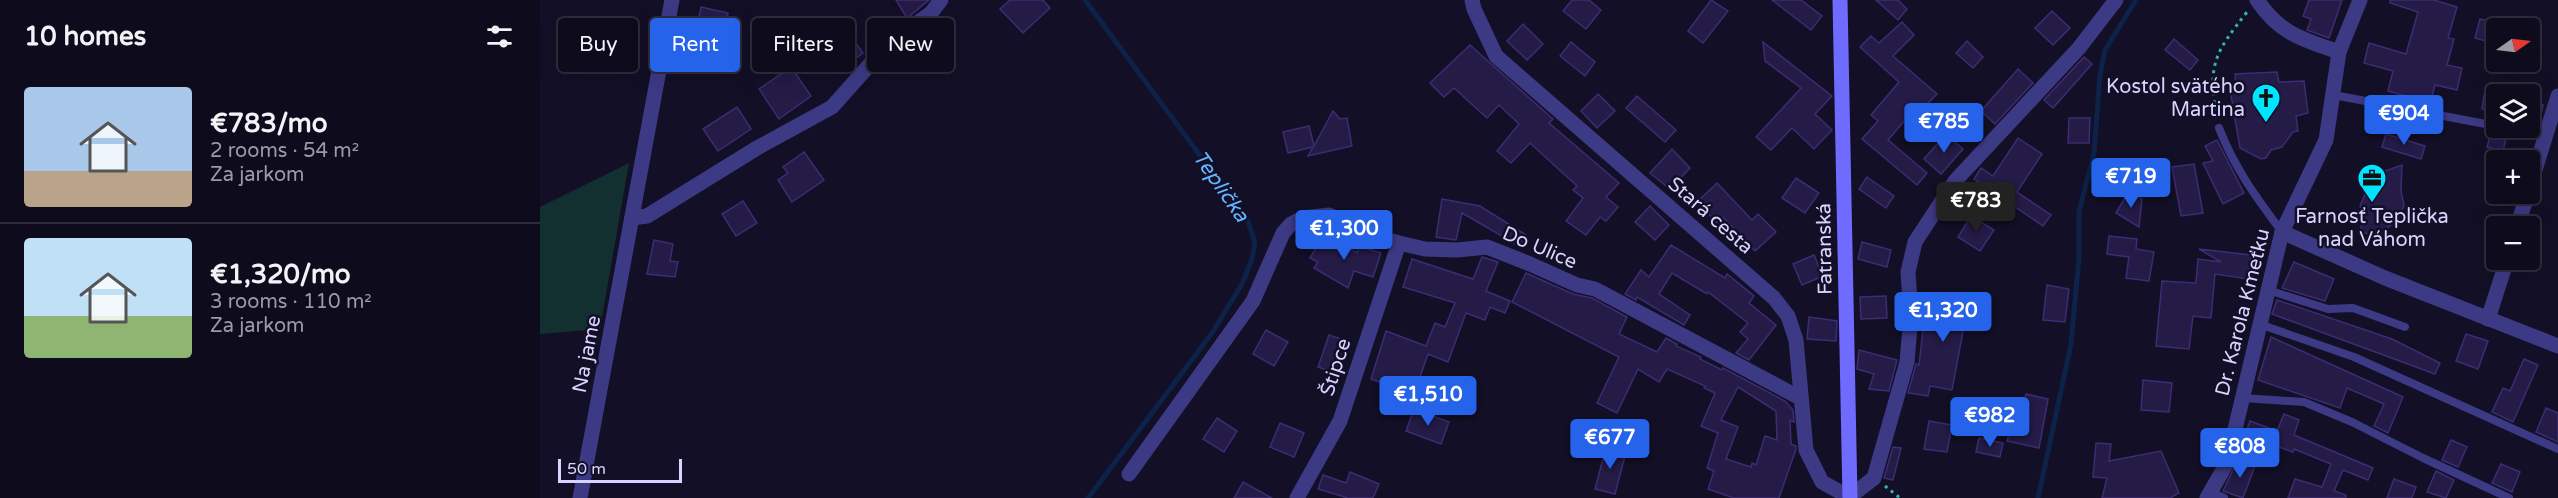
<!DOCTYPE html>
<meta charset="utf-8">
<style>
:root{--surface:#0e0b1c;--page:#171425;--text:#f1f3f6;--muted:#9b9ba3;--line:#2e2b3b;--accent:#2563eb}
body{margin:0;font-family:"Varela Round",sans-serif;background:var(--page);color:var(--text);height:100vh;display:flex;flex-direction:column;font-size:22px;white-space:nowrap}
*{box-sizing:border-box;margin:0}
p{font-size:20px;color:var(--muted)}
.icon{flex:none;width:33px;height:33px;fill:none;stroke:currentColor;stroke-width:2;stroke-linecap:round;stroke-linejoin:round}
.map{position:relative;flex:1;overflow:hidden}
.side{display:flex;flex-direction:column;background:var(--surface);width:540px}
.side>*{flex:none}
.guide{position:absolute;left:18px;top:18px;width:570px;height:54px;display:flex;gap:12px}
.needle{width:39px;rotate:76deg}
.tools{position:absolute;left:1946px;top:18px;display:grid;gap:12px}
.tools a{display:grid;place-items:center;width:54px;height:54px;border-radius:6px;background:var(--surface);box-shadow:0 6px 24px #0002,0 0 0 2px var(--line);font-size:30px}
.scale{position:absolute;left:18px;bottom:15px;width:124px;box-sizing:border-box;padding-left:6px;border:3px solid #d9d4ff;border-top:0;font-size:16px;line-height:21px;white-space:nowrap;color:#d9d4ff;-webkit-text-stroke:4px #130f26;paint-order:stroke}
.price{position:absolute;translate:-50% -51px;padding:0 14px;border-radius:6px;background:var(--accent);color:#fff;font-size:20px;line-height:39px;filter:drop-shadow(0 2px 3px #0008)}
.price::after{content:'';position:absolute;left:50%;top:36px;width:18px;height:14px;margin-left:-9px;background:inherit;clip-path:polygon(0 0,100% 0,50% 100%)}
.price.active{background:#222;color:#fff}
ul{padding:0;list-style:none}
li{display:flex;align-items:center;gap:18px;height:150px;padding:0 24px}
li+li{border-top:2px solid var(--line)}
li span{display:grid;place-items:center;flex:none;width:168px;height:120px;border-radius:6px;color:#555}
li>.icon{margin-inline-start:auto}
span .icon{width:72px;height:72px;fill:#fffc;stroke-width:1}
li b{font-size:26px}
h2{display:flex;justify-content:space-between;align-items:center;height:72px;padding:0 24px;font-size:26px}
.chip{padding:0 21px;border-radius:6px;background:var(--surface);box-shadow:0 6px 24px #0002,0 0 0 2px var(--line);font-size:21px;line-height:54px}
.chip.active{background:var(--accent);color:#fff}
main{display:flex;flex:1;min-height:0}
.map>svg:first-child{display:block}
.green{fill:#12302f}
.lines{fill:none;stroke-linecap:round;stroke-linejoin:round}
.stream{stroke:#0c2248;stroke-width:5}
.building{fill:#241b47;stroke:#3b2d73;stroke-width:1.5;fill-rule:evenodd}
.path{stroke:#2fb8b0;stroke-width:3;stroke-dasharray:3 4.5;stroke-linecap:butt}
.service{stroke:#3d3a85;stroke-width:8}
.minor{stroke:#3d3a85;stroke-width:15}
.secondary{stroke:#6f6bff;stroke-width:15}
.labels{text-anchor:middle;stroke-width:5;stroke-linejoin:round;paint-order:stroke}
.poi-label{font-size:20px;fill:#d9d4ff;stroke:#130f26;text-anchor:end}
.street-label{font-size:20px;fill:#d9d4ff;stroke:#130f26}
.water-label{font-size:21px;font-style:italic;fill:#62b6ff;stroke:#130f26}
</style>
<main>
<section class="side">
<h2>10 homes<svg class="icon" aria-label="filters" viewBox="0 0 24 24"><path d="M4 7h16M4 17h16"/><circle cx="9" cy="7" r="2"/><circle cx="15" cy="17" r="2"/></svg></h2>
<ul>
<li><span style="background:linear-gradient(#a9c7e8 70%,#b9a48a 0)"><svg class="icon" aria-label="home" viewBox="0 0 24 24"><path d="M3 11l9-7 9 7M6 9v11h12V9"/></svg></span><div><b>€783/mo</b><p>2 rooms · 54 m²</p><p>Za jarkom</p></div></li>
<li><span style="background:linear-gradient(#bfe0f5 65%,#8fb573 0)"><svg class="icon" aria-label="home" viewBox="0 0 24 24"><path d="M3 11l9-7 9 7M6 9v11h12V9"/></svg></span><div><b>€1,320/mo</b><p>3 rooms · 110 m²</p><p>Za jarkom</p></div></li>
</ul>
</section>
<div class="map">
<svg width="2018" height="498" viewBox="0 0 2018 498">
<rect width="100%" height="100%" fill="#130f26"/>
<polygon class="green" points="89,163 60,329 0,334 0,207"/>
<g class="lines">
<g class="stream">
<polyline points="545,0 707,219 715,242 712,259 702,284 672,333 548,498"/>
<polyline points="1498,498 1531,344 1539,258 1539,212 1554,153 1560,75 1565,50 1596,0"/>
</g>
</g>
<g class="building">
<polygon points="356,0 389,0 367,18"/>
<polygon points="470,0 503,0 510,8 483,33 460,9"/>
<polygon points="1032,0 1049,0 1061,10 1046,29 1023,11"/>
<polygon points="1171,0 1188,11 1163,43 1148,31"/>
<polygon points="1232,0 1261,0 1282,16 1271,30"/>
<polygon points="1336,0 1358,0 1367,9 1358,20"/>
<polygon points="1769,0 1802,0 1789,38 1767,30 1771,19 1763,16"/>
<polygon points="1850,0 1894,0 1917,7 1908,38 1914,39 1907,65 1922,68 1917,90 1895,85 1890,103 1848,91 1853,71 1824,63 1829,43 1866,54 1878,12 1850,3"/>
<polygon points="161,7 188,13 180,52 153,47"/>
<polygon points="1512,11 1530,28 1513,45 1495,28"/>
<polygon points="1940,19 1958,23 1953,43 1935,38"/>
<polygon points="1362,22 1374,35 1353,56 1397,94 1381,110 1377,106 1348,140 1387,173 1377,185 1322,139 1338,121 1331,115 1359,82 1320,47 1331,36 1339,43"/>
<polygon points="983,24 1003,44 987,60 967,41"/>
<polygon points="305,28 323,53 303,67 285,42"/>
<polygon points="1634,39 1658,60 1650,70 1625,50"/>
<polygon points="1427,41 1443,57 1433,68 1416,53"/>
<polygon points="1031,42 1055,62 1045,76 1020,56"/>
<polygon points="1223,42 1292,96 1275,114 1292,130 1274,149 1252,128 1231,150 1216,137 1261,88 1225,61"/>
<polygon points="930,45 1013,119 1009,123 1079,183 1066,197 1078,207 1066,221 1060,217 1046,235 1026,221 1043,198 1033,190 1037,186 990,143 971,163 957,151 979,124 959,105 947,118 914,88 904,97 890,83"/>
<polygon points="1544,57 1552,64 1513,108 1504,100"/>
<polygon points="251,67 271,96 239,119 219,89"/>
<polygon points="1478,69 1493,83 1455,124 1441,111"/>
<polygon points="1737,72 1739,82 1764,81 1768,113 1756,116 1758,131 1753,132 1742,147 1731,150 1726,158 1721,159 1700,148 1690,90 1696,88 1695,74"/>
<polygon points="1058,94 1075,111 1057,128 1041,111"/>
<polygon points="1944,95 1956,97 1956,112 1942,109"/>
<polygon points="1097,96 1136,130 1125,142 1086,108"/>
<polygon points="1989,102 2003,105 1998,128 1989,126"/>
<polygon points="197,107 211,129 178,151 163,129"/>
<polygon points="793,111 800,119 807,118 812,146 768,156 773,147 748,153 743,132 769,126 774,146"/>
<polygon points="1529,118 1550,118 1549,143 1528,143"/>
<polygon points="1951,132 1967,135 1963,151 1947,147"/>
<polygon points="1406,134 1423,149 1401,174 1384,159"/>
<polygon points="1846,134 1885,146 1881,159 1842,147"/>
<polygon points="1478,138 1502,154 1477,192 1511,215 1503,226 1434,179 1441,168 1453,176"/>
<polygon points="1677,140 1704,193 1683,204 1663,163 1673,161 1665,146"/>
<polygon points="1132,149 1150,168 1130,189 1110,173"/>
<polygon points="264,152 284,180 252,202 238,180 248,173 243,167"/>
<polygon points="1654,164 1663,213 1641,216 1632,167"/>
<polygon points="1862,165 1861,191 1864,205 1858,221 1848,227 1844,236 1839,238 1822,232 1821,227 1824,219 1820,206 1828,187 1836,189 1842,172"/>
<polygon points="1327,177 1354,196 1346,208 1319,189"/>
<polygon points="1256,178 1279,193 1265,213 1242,198"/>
<polygon points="1177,183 1212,220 1218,214 1236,232 1215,251 1183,217 1177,223 1157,202"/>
<polygon points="1589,191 1602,199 1599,227 1576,213"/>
<polygon points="902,199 940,206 986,235 979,246 922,213 916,240 896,237"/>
<polygon points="203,201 217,223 196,236 182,214"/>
<polygon points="1110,206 1129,225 1115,240 1095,222"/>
<polygon points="1431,216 1454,230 1440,251 1418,237"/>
<polygon points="784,234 817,253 819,246 841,253 833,277 814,271 808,288 774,268 778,262 770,258"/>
<polygon points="1569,236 1597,239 1596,249 1614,252 1609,281 1586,278 1589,257 1567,254"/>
<polygon points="114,240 133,244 130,261 138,262 135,277 107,274"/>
<polygon points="1322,242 1351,250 1347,267 1318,259"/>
<polygon points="1131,245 1185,278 1187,274 1214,296 1209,303 1236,325 1209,360 1196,353 1208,339 1200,332 1208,323 1168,292 1167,294 1132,273 1119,294 1150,315 1144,325 1097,297 1096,300 1085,294 1101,270 1109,277"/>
<polygon points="1659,249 1711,255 1708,279 1675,274 1671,318 1653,316 1649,349 1616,346 1622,281 1656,283 1658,259 1681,262"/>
<polygon points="1274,255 1283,276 1262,285 1253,264"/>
<polygon points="942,257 958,262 946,291 970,301 965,313 950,307 945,320 926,313 908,362 888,354 874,394 831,379 846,331 886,346 895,323 905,327 915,303 863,287 872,259 933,279"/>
<polygon points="1754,262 1794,279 1785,301 1742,288"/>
<path d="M986,273L1033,294L1052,298L1087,317L1079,334L1117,352L1126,338L1137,344L1136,346L1161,357L1160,359L1182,370L1183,368L1245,401L1253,410L1254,422L1250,420L1251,444L1256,446V449L1239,498H1194L1168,489L1174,471L1167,468L1178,433L1161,426L1175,393L1164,388L1165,386L1127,369L1119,382L1098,369L1077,413L1057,403L1079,357L972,302ZM1198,387L1236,411L1237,440L1225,436L1216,465L1212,463L1211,467L1186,459L1198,427L1181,420Z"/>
<polygon points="1507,285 1529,289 1525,322 1503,320"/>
<polygon points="1346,296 1347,318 1321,319 1320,297"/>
<polygon points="1415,296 1443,299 1440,323 1425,321 1412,390 1390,386 1388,396 1368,393 1376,364 1379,365 1386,304 1400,305"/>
<polygon points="1737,300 1852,339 1900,363 1895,374 1732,314"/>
<polygon points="1269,317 1297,321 1296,341 1267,339"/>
<polygon points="726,330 748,342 734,366 713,354"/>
<polygon points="1926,334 1948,341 1938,369 1916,361"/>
<polygon points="789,335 810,342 799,374 778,367"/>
<polygon points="1731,337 1863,397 1848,433 1834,426 1844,404 1807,388 1800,408 1718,380"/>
<polygon points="1319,350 1357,360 1349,391 1329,389 1334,374 1317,369"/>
<polygon points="1984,359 1998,365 1973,422 1952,412 1963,388 1970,391"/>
<polygon points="1603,380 1632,383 1629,412 1601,410"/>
<polygon points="1486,394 1508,399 1499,448 1467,441 1471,428 1479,429"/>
<polygon points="2006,408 2018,413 2018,442 1996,432"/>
<polygon points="874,409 909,422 901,444 866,431"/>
<polygon points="1744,414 1759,420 1754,435 1833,468 1828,480 1803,470 1794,491 1806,495 1806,498 1748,498 1755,479 1782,487 1791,464 1754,449 1753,452 1705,435 1710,421 1737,431"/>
<polygon points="677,418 697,431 684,452 663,439"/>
<polygon points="1389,421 1412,425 1407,452 1384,449"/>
<polygon points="740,423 764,433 754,457 730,447"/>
<polygon points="1439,438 1463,443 1460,457 1436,452"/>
<polygon points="1911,440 1927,447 1918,467 1902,460"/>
<polygon points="1556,443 1571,444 1569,461 1621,451 1639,493 1630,498 1562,498 1567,478 1553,477"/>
<polygon points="1066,447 1086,452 1075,494 1055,489"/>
<polygon points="1353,447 1361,448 1353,480 1344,478"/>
<polygon points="1698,459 1715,466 1703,498 1683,491"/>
<polygon points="1961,464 1980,472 1972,492 1952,483"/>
<polygon points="1896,471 1914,480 1906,498 1887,492"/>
<polygon points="810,472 839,484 833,498 808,498 778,489 783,475 806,483"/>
<polygon points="1854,479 1876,487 1872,498 1847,498"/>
<polygon points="703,482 732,498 694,498"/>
</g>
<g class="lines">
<g class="path">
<path d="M1677,118C1667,64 1675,53 1707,12"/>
<polyline points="1345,486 1360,498"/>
</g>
<g class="service">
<polyline points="1794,95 1956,126"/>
<path d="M1679,128C1695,169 1716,197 1742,232"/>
<polyline points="1965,128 2006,136"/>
<polyline points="1728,290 1788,309 1813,308 1865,327"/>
<polyline points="1719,324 1814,357 2018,449"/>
<polyline points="1702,398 1764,402 1812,422 1883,458 1969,498"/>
<polyline points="1671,492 1684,498"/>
</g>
<g class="minor">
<polyline points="932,0 934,9 956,56 1234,298 1248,316 1256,340 1266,450 1282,482 1311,498"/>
<path d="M1717,0C1740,34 1762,39 1799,52"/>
<polyline points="1989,189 2018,96"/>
<polyline points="92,218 107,216 217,148 292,107 349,43 391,13 401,0"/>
<polyline points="1977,226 1988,194"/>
<polyline points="1742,232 1845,278 2018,346"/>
<polyline points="1948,319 1967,260"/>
<polyline points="589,474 713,301 743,233 751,224 763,218 789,215 831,235 859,243 885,249 917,250 947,247 990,264 1037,285 1055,289 1260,398"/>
<polyline points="40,498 132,0"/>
<polyline points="757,498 800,421 859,243"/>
<polyline points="1308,498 1334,478 1367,362 1371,316 1368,272 1375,242 1415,181 1539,48 1576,0"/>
<polyline points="1667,498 1687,463 1742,232 1786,140 1799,52 1820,0"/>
</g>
<polyline class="secondary" points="1300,0 1310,498"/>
</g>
<defs>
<g id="church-pin" transform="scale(1.5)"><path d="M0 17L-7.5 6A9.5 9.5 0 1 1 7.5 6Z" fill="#00e5ff" stroke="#130f26"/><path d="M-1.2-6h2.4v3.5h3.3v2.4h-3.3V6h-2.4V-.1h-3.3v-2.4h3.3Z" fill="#111"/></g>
<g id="office-pin" transform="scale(1.5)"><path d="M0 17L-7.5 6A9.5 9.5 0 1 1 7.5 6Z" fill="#00e5ff" stroke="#130f26"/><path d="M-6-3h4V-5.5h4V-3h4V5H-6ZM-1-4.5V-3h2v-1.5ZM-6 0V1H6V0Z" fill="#111"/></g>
</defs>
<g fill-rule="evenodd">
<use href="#church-pin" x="1726" y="98"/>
<use href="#office-pin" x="1832" y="178"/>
</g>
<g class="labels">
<g class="poi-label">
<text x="1705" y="93">Kostol svätého<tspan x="1705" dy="23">Martina</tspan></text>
<text x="1832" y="223" text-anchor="middle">Farnosť Teplička<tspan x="1832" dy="23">nad Váhom</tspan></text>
</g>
<g class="street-label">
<text transform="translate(1171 215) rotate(41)" y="7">Stará cesta</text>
<text transform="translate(1000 247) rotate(23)" y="7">Do Ulice</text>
<text transform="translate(1284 249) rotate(-91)" y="7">Fatranská</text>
<text transform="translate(1702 312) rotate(-76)" y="7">Dr. Karola Kmeťku</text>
<text transform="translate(46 354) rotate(-79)" y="7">Na jame</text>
<text transform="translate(795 367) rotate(-72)" y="7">Štipce</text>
</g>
<g class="water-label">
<text transform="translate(681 186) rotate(55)" y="7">Teplička</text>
</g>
</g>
</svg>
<div class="tools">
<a><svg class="needle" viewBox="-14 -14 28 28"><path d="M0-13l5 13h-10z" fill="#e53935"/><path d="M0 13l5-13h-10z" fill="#9b9ba3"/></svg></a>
<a><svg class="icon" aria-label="layers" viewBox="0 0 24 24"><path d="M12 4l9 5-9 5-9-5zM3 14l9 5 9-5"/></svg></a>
<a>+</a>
<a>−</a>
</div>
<div class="scale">50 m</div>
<b class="price" style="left:1864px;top:146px">€904</b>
<b class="price" style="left:1404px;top:154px">€785</b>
<b class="price" style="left:1591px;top:209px">€719</b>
<b class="price active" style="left:1436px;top:233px">€783</b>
<b class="price" style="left:804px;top:261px">€1,300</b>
<b class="price" style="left:1403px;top:343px">€1,320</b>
<b class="price" style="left:888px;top:427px">€1,510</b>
<b class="price" style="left:1450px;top:448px">€982</b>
<b class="price" style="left:1070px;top:470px">€677</b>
<b class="price" style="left:1700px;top:479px">€808</b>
<div class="guide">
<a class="chip">Buy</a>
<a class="chip active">Rent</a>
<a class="chip">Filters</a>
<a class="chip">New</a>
</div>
</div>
</main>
